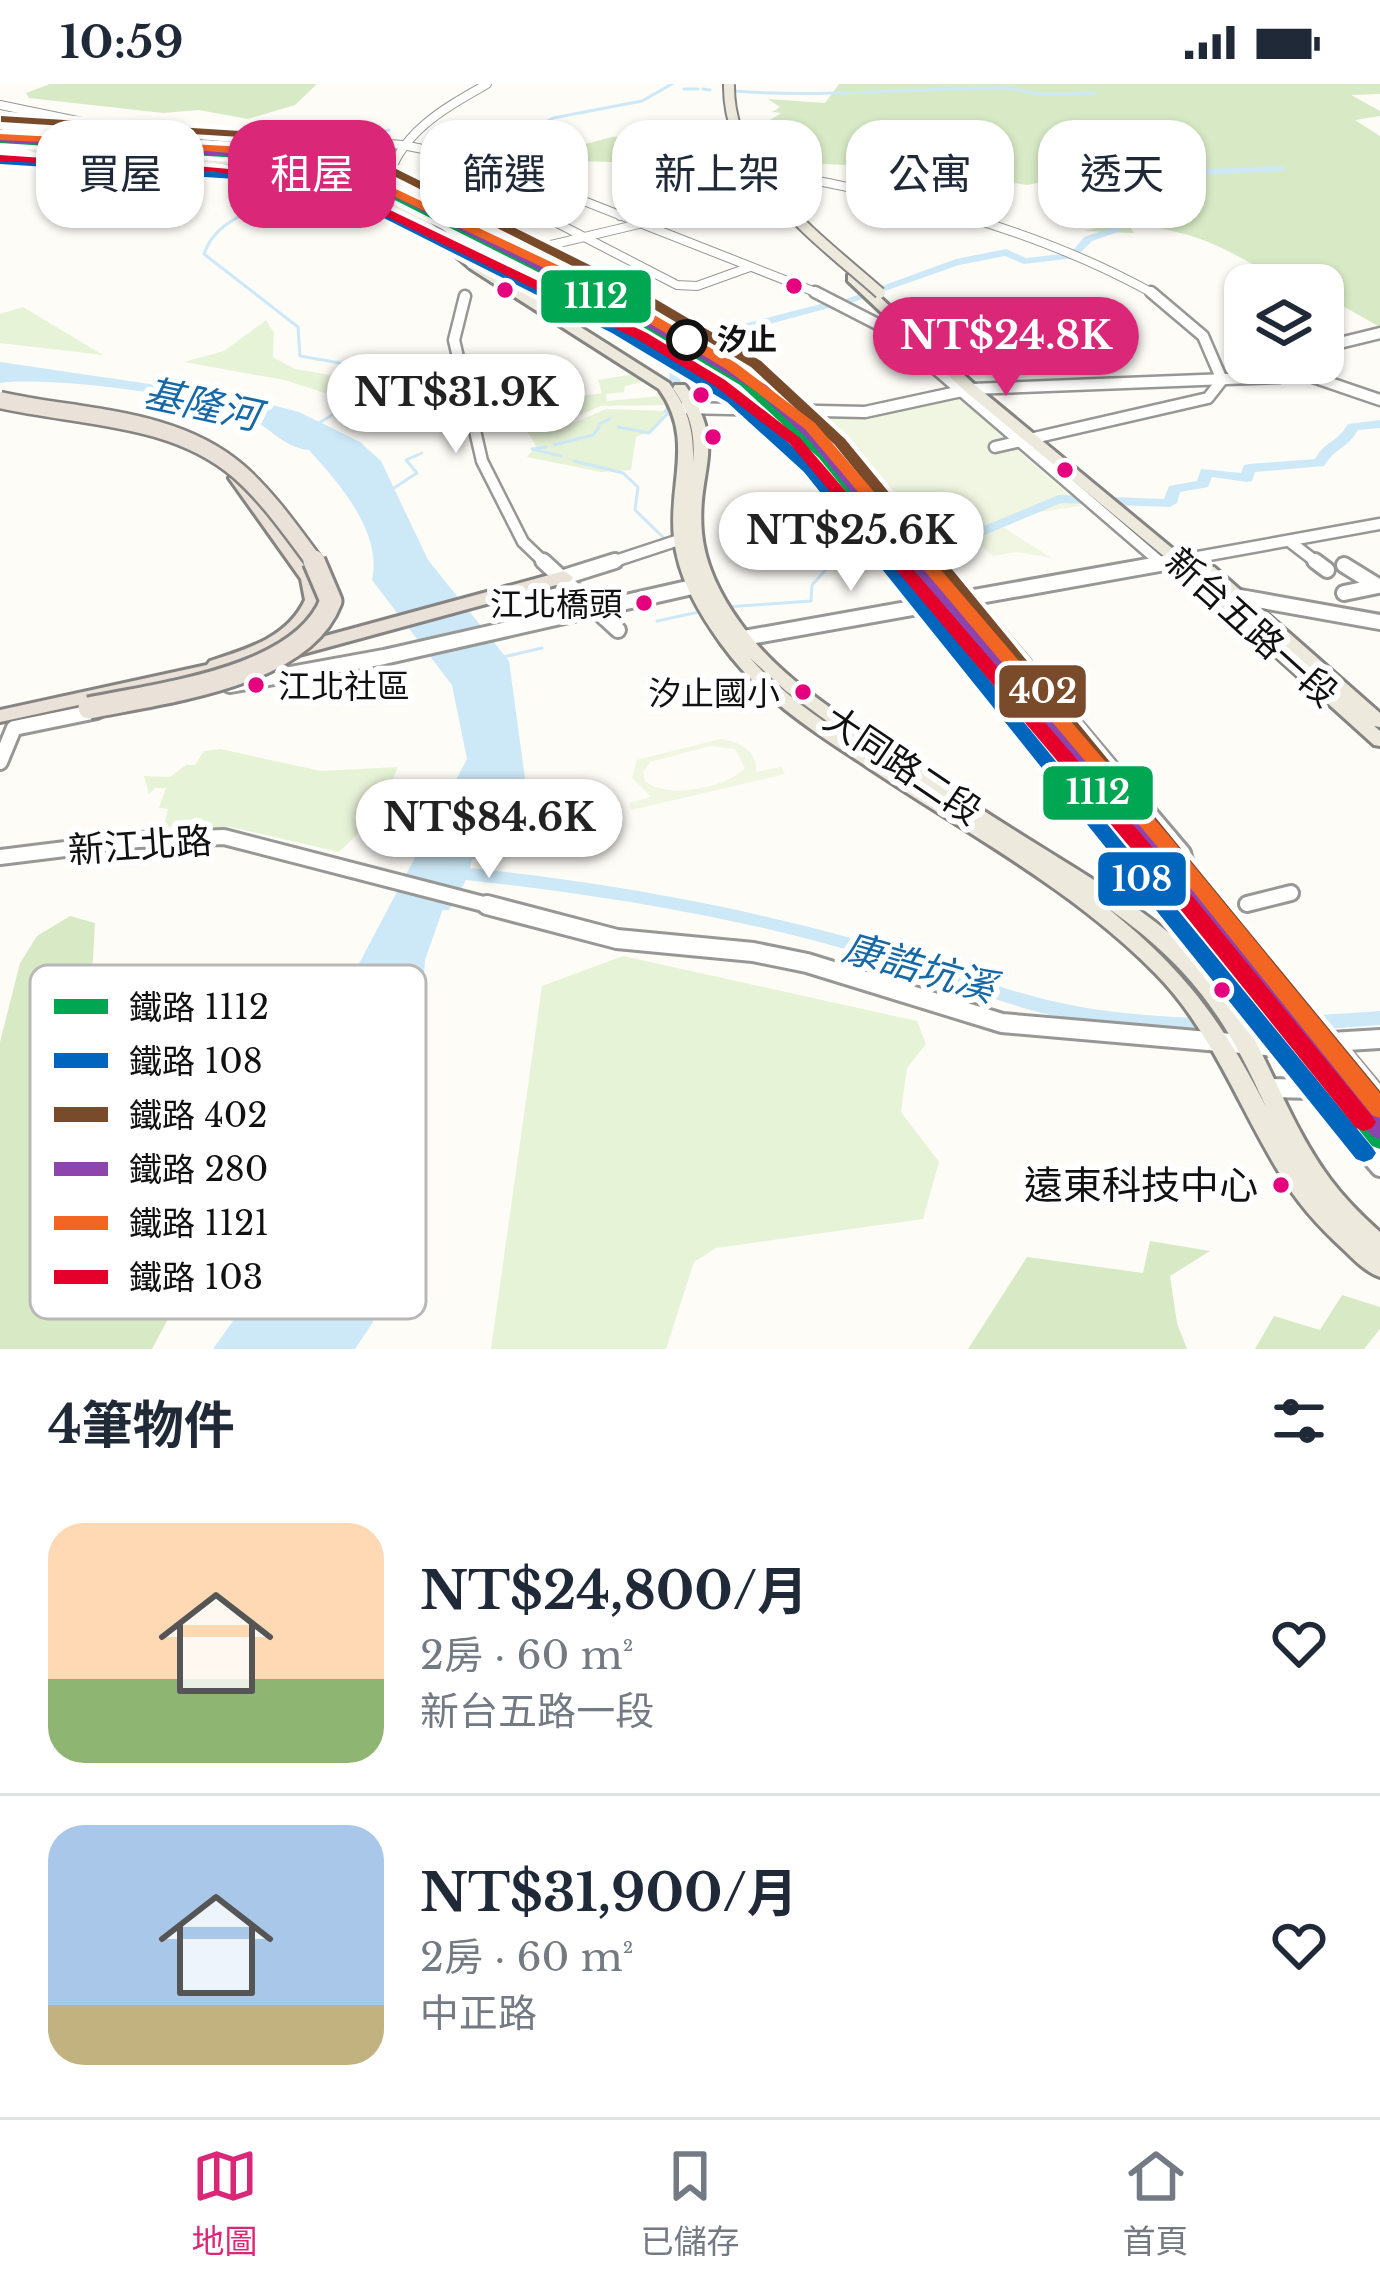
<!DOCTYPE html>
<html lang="zh-TW">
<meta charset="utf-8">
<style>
:root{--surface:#fff;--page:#f6f6f7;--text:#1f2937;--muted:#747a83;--line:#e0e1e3;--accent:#db2777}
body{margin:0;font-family:"Libre Baskerville","Noto Sans TC",serif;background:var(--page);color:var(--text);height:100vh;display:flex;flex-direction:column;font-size:45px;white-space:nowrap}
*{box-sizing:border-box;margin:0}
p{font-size:39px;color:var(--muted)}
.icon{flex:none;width:66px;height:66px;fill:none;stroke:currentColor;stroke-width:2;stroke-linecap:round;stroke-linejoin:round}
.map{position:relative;height:1265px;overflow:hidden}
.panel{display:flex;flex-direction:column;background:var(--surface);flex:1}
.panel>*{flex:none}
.hud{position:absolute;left:36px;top:36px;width:1308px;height:108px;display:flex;gap:24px}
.buttons{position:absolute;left:1224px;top:180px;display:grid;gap:24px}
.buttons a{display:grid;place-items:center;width:120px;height:120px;border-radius:24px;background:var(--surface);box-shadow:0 3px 9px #0004;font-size:60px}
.price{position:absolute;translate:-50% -102px;padding:0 27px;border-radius:42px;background:#fff;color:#222;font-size:39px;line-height:78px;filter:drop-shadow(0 3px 6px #0008)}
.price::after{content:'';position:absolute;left:50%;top:72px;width:36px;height:27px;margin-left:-18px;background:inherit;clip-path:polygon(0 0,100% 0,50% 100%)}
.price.selected{background:var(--accent);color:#fff}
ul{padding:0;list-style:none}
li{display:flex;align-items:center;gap:36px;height:300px;padding:0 48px}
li+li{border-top:3px solid var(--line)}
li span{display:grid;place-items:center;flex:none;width:336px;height:240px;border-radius:36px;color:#555}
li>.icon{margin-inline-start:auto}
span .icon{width:144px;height:144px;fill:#fffc;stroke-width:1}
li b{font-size:51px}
h2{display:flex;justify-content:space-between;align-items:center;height:144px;padding:0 48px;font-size:51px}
.pill{padding:0 42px;border-radius:36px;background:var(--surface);box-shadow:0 3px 9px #0004;font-size:42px;line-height:108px}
.pill.selected{background:var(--accent);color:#fff}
.status{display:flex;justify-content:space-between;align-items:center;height:84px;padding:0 60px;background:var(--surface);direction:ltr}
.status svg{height:33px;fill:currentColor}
.dock{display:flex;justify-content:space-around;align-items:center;height:168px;border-top:3px solid var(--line);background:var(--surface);font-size:33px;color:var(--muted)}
.dock a{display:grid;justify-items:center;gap:6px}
.dock .selected{color:var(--accent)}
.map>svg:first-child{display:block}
.green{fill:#e7f3d7}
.forest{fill:#d8eac5}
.pitch{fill:#f0f6e1;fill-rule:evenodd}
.water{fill:#cde8f7}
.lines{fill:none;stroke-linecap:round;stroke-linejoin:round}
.stream{stroke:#cde8f7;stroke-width:3}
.river{fill:#cde8f7;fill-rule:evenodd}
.minor-far3-casing{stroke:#979795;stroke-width:10}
.minor-far2-casing{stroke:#979795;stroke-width:15}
.minor-far1-casing{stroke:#979795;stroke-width:20}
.minor-casing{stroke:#979795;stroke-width:24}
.major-casing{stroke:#858482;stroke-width:6}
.highway-casing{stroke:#858482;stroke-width:6}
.minor-far3{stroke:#fffffe;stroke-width:8}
.minor-far2{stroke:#fffffe;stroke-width:10}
.minor-far1{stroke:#fffffe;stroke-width:14}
.minor{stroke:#fffffe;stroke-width:18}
.major{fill:#ede9dc;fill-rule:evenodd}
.highway{fill:#eae1d8;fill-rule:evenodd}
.rail-casing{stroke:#d9c6c7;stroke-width:6}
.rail{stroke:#fff;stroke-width:3;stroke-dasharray:6;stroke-linecap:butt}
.major-bridge-casing{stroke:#858482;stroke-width:14;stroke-linecap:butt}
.highway-bridge-far1-casing{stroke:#858482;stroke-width:21;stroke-linecap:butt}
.highway-bridge-casing{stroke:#858482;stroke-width:27;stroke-linecap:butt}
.major-bridge{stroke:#ede9dc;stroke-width:10}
.highway-bridge-far1{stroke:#eae1d8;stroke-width:16}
.highway-bridge{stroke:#eae1d8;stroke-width:21}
.rail-1-casing{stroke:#fff;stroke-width:9}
.rail-2-casing{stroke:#fff;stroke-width:9}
.rail-3-casing{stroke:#fff;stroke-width:9}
.rail-4-casing{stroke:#fff;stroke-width:9}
.rail-5-casing{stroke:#fff;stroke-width:9}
.rail-6-casing{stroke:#fff;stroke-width:9}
.rail-1{fill:#00a651;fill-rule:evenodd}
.rail-2{fill:#0065bd;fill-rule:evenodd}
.rail-3{fill:#7a4b2a;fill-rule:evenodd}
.rail-4{fill:#8e44ad;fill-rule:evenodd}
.rail-5{fill:#f26522;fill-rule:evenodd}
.rail-6{fill:#e4002b;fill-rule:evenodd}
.bus-dot{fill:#e5007d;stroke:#fff;stroke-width:4.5}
.stop-dot{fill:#fff;stroke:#111;stroke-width:6}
.labels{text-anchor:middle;stroke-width:12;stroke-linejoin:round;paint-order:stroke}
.far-stop-label{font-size:30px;font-weight:bold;fill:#111;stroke:#fff;text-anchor:start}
.bus-label{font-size:33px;fill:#111;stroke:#fff;text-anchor:end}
.street-label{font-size:36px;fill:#111;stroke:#fff}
.water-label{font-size:39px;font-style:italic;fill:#1768a6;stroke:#fff}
.near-bus-label{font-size:39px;fill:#111;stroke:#fff;text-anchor:end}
.key{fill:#fff;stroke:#b8b8b8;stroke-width:3}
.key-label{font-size:33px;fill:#111}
.line-badge{stroke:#fff;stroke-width:4.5}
.badge-label{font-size:33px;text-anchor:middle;font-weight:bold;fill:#fff}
</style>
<div class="status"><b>10:59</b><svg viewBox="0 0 49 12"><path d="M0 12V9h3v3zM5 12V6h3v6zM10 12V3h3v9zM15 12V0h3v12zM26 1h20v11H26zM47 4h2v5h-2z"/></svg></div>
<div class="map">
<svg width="1380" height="1265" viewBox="0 0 1380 1265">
<rect width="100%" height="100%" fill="#fdfcf7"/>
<g class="green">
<polygon points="23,223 103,271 0,259 0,230"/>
<polygon points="266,236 274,249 273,273 295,285 330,291 337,301 331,311 284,296 184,278 224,267"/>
<polygon points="635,290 646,297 625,302 624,308 606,310 607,317 661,312 668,321 600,322 567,337 551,338 547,317 602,309 598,296"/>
<polygon points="606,325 666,327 654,345 636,353 631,386 601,388 527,373 536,362 525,343 569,341"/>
<polygon points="220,665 321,687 398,683 378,730 339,768 231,743 164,743 168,725 159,724 166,704 155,704 149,710 144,692 170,693 186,681 195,681 204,667"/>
<polygon points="623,872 917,937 926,960 907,984 901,1028 939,1078 923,1135 716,1164 694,1178 666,1265 491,1265 542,902"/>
</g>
<g class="forest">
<polygon points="50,0 317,0 295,21 248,35 199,26 163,29 29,14 26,9"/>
<path d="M839,0H1380V10L1351,11L1380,27V32L1355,36L1380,52V243L1332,216H1323V201C1277,201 1250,175 1208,158C1184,148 1158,144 1133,139L1129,141L1134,149L1084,147L1108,142L1106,135L1144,118L1183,116L1164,100L1185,95V87L1172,83L1152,90L1096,86L1090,90L1092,94H1065L1089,99L1075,101L1056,95L1027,101L983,94C961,113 911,103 896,80C843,83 798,81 747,65L739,39L772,50H791L770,36L781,29L772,28L780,23L768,15L825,19Z"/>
<polygon points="714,47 725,68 687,72 672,64 611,78 571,77 568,83 541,81 513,68 547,53 585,60 612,53"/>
<polygon points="70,832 95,839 86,1000 109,1045 186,1000 217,940 246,919 245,904 261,890 288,890 244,988 199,993 200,1013 233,1010 214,1060 175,1068 118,1173 178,1167 168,1235 152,1265 0,1265 0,958 20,879 37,852"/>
<polygon points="1150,1157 1210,1167 1170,1192 1177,1239 1187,1265 968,1265 1027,1173 1143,1189"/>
<polygon points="1342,1211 1380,1223 1380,1245 1364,1265 1255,1265 1274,1232 1320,1246"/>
</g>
<g class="pitch">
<polygon points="956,312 1081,422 1026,430 1001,442 1052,474 1017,468 993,472 951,436 915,442 818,332"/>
<path d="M721,655C740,658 758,667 756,688L781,683L785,690L631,726L629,719L651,713L632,694L637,676ZM710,662L735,665L745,684C726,704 666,716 645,697L643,689L650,678Z"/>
</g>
<path class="water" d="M0,278L245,314L299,328L360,358L381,377L428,476L509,577L526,702L515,756L458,782L425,876L410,1093L373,1238L355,1265H213L238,1230L289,1088L324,946L467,675L452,601L372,496C383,449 339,399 309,366C281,363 269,341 244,331C194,311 53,292 0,299Z"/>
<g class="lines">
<g class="stream">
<polyline points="684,5 698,5"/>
<polyline points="703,5 710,6"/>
<path d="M734,7C824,14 912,4 1002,4C1015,4 1027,9 1039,10C1057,11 1077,9 1095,9"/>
<polyline points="361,54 389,46"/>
<polyline points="508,61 553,34 642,17 672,0"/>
<polyline points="275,65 331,61"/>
<polyline points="480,73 499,65"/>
<polyline points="247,81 245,87 290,102 290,109"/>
<polyline points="409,123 427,115 430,103 472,77"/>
<path d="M319,339L358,315L367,300L363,290L340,279L300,272L298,243L204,170C214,140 243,131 269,117L346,136L400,127"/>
<polyline points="599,340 610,335"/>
<polyline points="618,343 649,349 669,328"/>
<polyline points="554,361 593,351 599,343"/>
<polyline points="532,365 561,372"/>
<polyline points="534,365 546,363"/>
<polyline points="574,377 623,389 638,403 635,426 664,454"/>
<polyline points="394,404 417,389 406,376 422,369"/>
<polyline points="727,523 811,517 812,501 840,470 894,472"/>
<polyline points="657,537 699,528"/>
<polyline points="503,573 542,564"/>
</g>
<g class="river">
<polygon points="1280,82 1284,83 1284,87 1194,91 1190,99 1170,104 1169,108 1156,111 1141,120 1138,133 1118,136 1122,145 1121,147 1092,157 1075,174 1024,180 1005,172 959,181 851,219 841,217 956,175 1006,165 1026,174 1071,169 1084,153 1111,144 1106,134 1107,132 1129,128 1132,117 1149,106 1159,104 1160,100 1182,95 1187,86"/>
<polygon points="836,216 842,219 840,221 681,264 680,320 674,331 669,332 663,328 668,320 671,259"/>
<path d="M1380,336V344L1358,346C1347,365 1336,363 1324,382L1255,388L1252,397L1247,398L1212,393L1208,403L1180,408L1177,419L1170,423L1061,419L944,468L894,476L887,472L894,468L933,463L1059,411L1164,415L1169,402L1197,397L1201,385L1241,389L1244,381L1249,380L1315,375C1326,356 1336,360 1348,340Z"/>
<path d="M467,751L476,757L470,784C600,798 729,820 854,855C930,875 1003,910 1081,923C1180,940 1280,934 1380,927V941C1280,949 1178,955 1079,937C1001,923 928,889 852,867C726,831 596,810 466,796L449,826H435L433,822L451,789L458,757Z"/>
</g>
<g class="minor-far3-casing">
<g id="minor-far3">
<polyline points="0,21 82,38 403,61 482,77 823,211"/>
<polyline points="199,60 268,66"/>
<polyline points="496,61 512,65"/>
<polyline points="0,64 58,73 135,74"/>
<path d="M770,88C905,112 1036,144 1156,211"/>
<path d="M366,106L387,98C400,48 445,24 487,0"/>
<polyline points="571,112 532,126 677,201 697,202 750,183"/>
<polyline points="456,126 627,211"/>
<polyline points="620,132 745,90"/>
<polyline points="471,180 639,140"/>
</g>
</g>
<g class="minor-far2-casing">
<g id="minor-far2">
<polyline points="622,208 719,263 810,327 939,480"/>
<polyline points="815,208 893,248 1160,478"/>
<polyline points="465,212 454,256 482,377 523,458 546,480"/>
<polyline points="1323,263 1380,249"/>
<polyline points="1298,288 1380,316"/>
<polyline points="684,324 865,328 971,305 1278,293 1292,291 1307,279"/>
<polyline points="995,363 1208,314 1222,296 1203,252 1151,208"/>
<polyline points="1289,457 1319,480"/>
<polyline points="606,480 691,452"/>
<polyline points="1159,480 1380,440"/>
</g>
</g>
<g class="minor-far1-casing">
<g id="minor-far1">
<polyline points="543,477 618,546"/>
<polyline points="936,477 1183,769 1186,780"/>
<polyline points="1315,477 1327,486"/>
<polyline points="1344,481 1378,502 1344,509"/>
<polyline points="564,493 615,477"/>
<polyline points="1240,513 1380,538"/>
<polyline points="733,556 1176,477"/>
<polyline points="230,601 384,573 701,501"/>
<polyline points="0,678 14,644 97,627"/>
<polyline points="0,773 138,756 224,753 499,824"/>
<polyline points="1247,820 1291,809"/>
</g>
</g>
<g class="minor-casing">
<g id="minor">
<polyline points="487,821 617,855 753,868 807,879 1002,939 1265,962 1380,955"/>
<polyline points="1334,961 1380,1016"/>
<polyline points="1267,1004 1313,1005 1380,1083"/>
</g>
</g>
<g class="major-casing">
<g id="major">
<path d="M0,48L43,65L245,75L370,104L415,126L479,179L669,299C688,325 694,346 693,379C696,349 690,329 673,304L675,301H685C729,364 696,384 702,449C705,482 722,514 741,540C771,583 813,612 856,642C915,683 977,723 1038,761C1092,795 1148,827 1194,871C1261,936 1277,1024 1330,1095C1345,1115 1362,1132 1380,1148V1193C1366,1188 1355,1177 1344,1166C1320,1144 1297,1119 1280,1090C1238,1022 1212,947 1156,890C1071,803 960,746 860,678C809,645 758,611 722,561C699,529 678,494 674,454C668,399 695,355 659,305L471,185L407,130L362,108L245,81L41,71L0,55ZM750,574L786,607L869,668C827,640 784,612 750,574ZM1105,822C1188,880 1225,931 1266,1023C1220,933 1184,886 1105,822Z"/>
<polygon points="848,191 856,191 976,302 1202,489 1202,483 1214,483 1380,629 1380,643 1374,642 1380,647 1380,662 1374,661 1171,478 966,308 848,197"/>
</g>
</g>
<g class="highway-casing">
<path id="highway" d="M238,389L244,390C260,412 327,494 325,516C323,537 297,554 281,564L564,487L573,493L571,497L288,574H274L272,568L242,580L240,586L0,638V626L207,581L210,577C247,565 287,554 305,516L301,495L229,394Z"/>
</g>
<use href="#minor-far3" class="minor-far3"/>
<use href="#minor-far2" class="minor-far2"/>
<use href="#minor-far1" class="minor-far1"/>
<use href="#minor" class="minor"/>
<use href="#major" class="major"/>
<use href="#highway" class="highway"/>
<g class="rail-casing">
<polyline id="rail" points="870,429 935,498"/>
</g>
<use href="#rail" class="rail"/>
<g class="major-bridge-casing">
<path id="major-bridge" d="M729,0C727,91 818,154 880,209"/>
</g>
<g class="highway-bridge-far1-casing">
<path id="highway-bridge-far1" d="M0,316C79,334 173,331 238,387C268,413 292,448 316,480"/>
</g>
<g class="highway-bridge-casing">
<path id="highway-bridge" d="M89,624C161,609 302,594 331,517L314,477"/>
</g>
<use href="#major-bridge" class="major-bridge"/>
<use href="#highway-bridge-far1" class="highway-bridge-far1"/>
<use href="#highway-bridge" class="highway-bridge"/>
<g class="rail-1-casing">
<polygon id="rail-1" points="0,53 271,70 363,92 631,225 750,295 829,368 1380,1039 1380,1065 1372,1062 819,374 740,301 623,231 355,96 271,76 0,59"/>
</g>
<g class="rail-2-casing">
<polygon id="rail-2" points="0,74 268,91 356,112 622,243 737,312 814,382 1372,1063 1376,1069 1372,1075 1364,1078 1356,1075 804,388 727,318 612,249 348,116 268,97 0,80"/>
</g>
<g class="rail-3-casing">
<polygon id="rail-3" points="1,32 274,49 370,72 640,206 761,277 845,355 1380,1007 1380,1032 1372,1029 835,361 751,283 632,212 362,76 274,55 1,38"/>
</g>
<g class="rail-4-casing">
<polygon id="rail-4" points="0,52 274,69 367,91 635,225 766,301 820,351 915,463 1380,1030 1380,1055 1372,1052 810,357 756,307 627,231 359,95 274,75 0,58"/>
</g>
<g class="rail-5-casing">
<path id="rail-5" d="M0,50L227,62L302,72L353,85L615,208L736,279L815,339L1170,753L1380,1009V1034L1372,1031L1156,761L805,345L726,285L607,214L345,89C233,61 115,62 0,56Z"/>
</g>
<g class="rail-6-casing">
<path id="rail-6" d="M0,71C116,80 232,76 346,105L647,249L725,296L800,354L1154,765L1372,1032L1376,1038L1372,1044L1364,1047L1356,1044L1140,775L790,360L715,302L637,255L338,109L300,100L216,88L0,77Z"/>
</g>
<use href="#rail-1" class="rail-1"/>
<use href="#rail-2" class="rail-2"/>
<use href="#rail-3" class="rail-3"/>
<use href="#rail-4" class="rail-4"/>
<use href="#rail-5" class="rail-5"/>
<use href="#rail-6" class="rail-6"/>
</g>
<g class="bus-dot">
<circle cx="794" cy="202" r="10"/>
<circle cx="505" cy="206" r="10"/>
<circle cx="701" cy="311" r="10"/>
<circle cx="713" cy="353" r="10"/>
<circle cx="1065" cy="386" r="10"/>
<circle cx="644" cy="519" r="10"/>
<circle cx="256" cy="601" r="10"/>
<circle cx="803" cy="608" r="10"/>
<circle cx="1222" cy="906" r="10"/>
<circle cx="1281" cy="1101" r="10"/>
</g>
<circle class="stop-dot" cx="687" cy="256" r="18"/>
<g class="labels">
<g class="far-stop-label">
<text x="717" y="266">汐止</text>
</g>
<g class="bus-label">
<text x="622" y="532">江北橋頭</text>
<text x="278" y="614" text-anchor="start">江北社區</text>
<text x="780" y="621">汐止國小</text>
</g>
<g class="street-label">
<text transform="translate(1252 543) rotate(42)" y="13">新台五路一段</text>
<text transform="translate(903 681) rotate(34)" y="13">大同路二段</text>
<text transform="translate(140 761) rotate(-4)" y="13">新江北路</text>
</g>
<g class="water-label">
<text transform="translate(202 320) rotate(12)" y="14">基隆河</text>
<text transform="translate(919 883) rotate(16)" y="14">康誥坑溪</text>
</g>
<g class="near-bus-label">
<text x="1258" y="1115">遠東科技中心</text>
</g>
</g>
<rect x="30" y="881" width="396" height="354" rx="18" class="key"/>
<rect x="54" y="915" width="54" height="15" fill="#00a651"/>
<rect x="54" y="969" width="54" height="15" fill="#0065bd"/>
<rect x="54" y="1023" width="54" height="15" fill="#7a4b2a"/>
<rect x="54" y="1078" width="54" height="14" fill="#8e44ad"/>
<rect x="54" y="1132" width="54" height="14" fill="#f26522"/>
<rect x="54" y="1186" width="54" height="14" fill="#e4002b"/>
<g class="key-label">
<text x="129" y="935">鐵路 1112</text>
<text x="129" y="989">鐵路 108</text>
<text x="129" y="1043">鐵路 402</text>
<text x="129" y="1097">鐵路 280</text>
<text x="129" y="1151">鐵路 1121</text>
<text x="129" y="1205">鐵路 103</text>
</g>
<g class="line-badge">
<rect x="539" y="184" width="114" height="57" rx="12" fill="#00a651"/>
<rect x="997" y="579" width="91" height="57" rx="12" fill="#7a4b2a"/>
<rect x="1041" y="680" width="114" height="58" rx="12" fill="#00a651"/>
<rect x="1096" y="766" width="92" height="58" rx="12" fill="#0065bd"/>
</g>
<g class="badge-label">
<text x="596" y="224">1112</text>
<text x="1043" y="619">402</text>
<text x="1098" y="720">1112</text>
<text x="1142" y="807">108</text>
</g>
</svg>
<div class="buttons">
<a><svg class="icon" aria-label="layers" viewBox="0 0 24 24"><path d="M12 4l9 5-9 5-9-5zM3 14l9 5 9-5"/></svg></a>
</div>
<b class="price selected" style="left:1006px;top:315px">NT$24.8K</b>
<b class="price" style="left:456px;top:372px">NT$31.9K</b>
<b class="price" style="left:851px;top:510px">NT$25.6K</b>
<b class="price" style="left:489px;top:797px">NT$84.6K</b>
<div class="hud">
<a class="pill">買屋</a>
<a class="pill selected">租屋</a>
<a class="pill">篩選</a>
<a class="pill">新上架</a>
<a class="pill">公寓</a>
<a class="pill">透天</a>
</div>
</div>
<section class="panel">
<h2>4筆物件<svg class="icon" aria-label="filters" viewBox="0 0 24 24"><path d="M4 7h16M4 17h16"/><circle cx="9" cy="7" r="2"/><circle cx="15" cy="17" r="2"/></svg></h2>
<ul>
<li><span style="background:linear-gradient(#ffd9b3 65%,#8fb573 0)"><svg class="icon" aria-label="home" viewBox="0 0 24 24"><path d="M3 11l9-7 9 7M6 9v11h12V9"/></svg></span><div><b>NT$24,800/月</b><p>2房 · 60 m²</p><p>新台五路一段</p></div><svg class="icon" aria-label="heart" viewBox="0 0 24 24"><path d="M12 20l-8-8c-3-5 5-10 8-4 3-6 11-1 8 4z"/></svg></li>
<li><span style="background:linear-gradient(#a9c7e8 75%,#c2b280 0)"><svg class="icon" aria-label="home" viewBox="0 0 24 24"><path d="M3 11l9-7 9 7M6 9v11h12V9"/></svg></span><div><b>NT$31,900/月</b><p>2房 · 60 m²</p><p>中正路</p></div><svg class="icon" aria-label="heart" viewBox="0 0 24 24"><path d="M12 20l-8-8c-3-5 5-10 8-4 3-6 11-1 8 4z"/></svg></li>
</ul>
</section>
<nav class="dock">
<a class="selected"><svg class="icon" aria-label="map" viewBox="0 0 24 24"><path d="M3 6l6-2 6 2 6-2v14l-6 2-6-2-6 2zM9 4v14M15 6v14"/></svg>地圖</a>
<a><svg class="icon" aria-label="saved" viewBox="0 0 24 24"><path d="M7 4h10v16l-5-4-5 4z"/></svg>已儲存</a>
<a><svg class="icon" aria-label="home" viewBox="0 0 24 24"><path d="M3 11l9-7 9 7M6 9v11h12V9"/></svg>首頁</a>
</nav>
